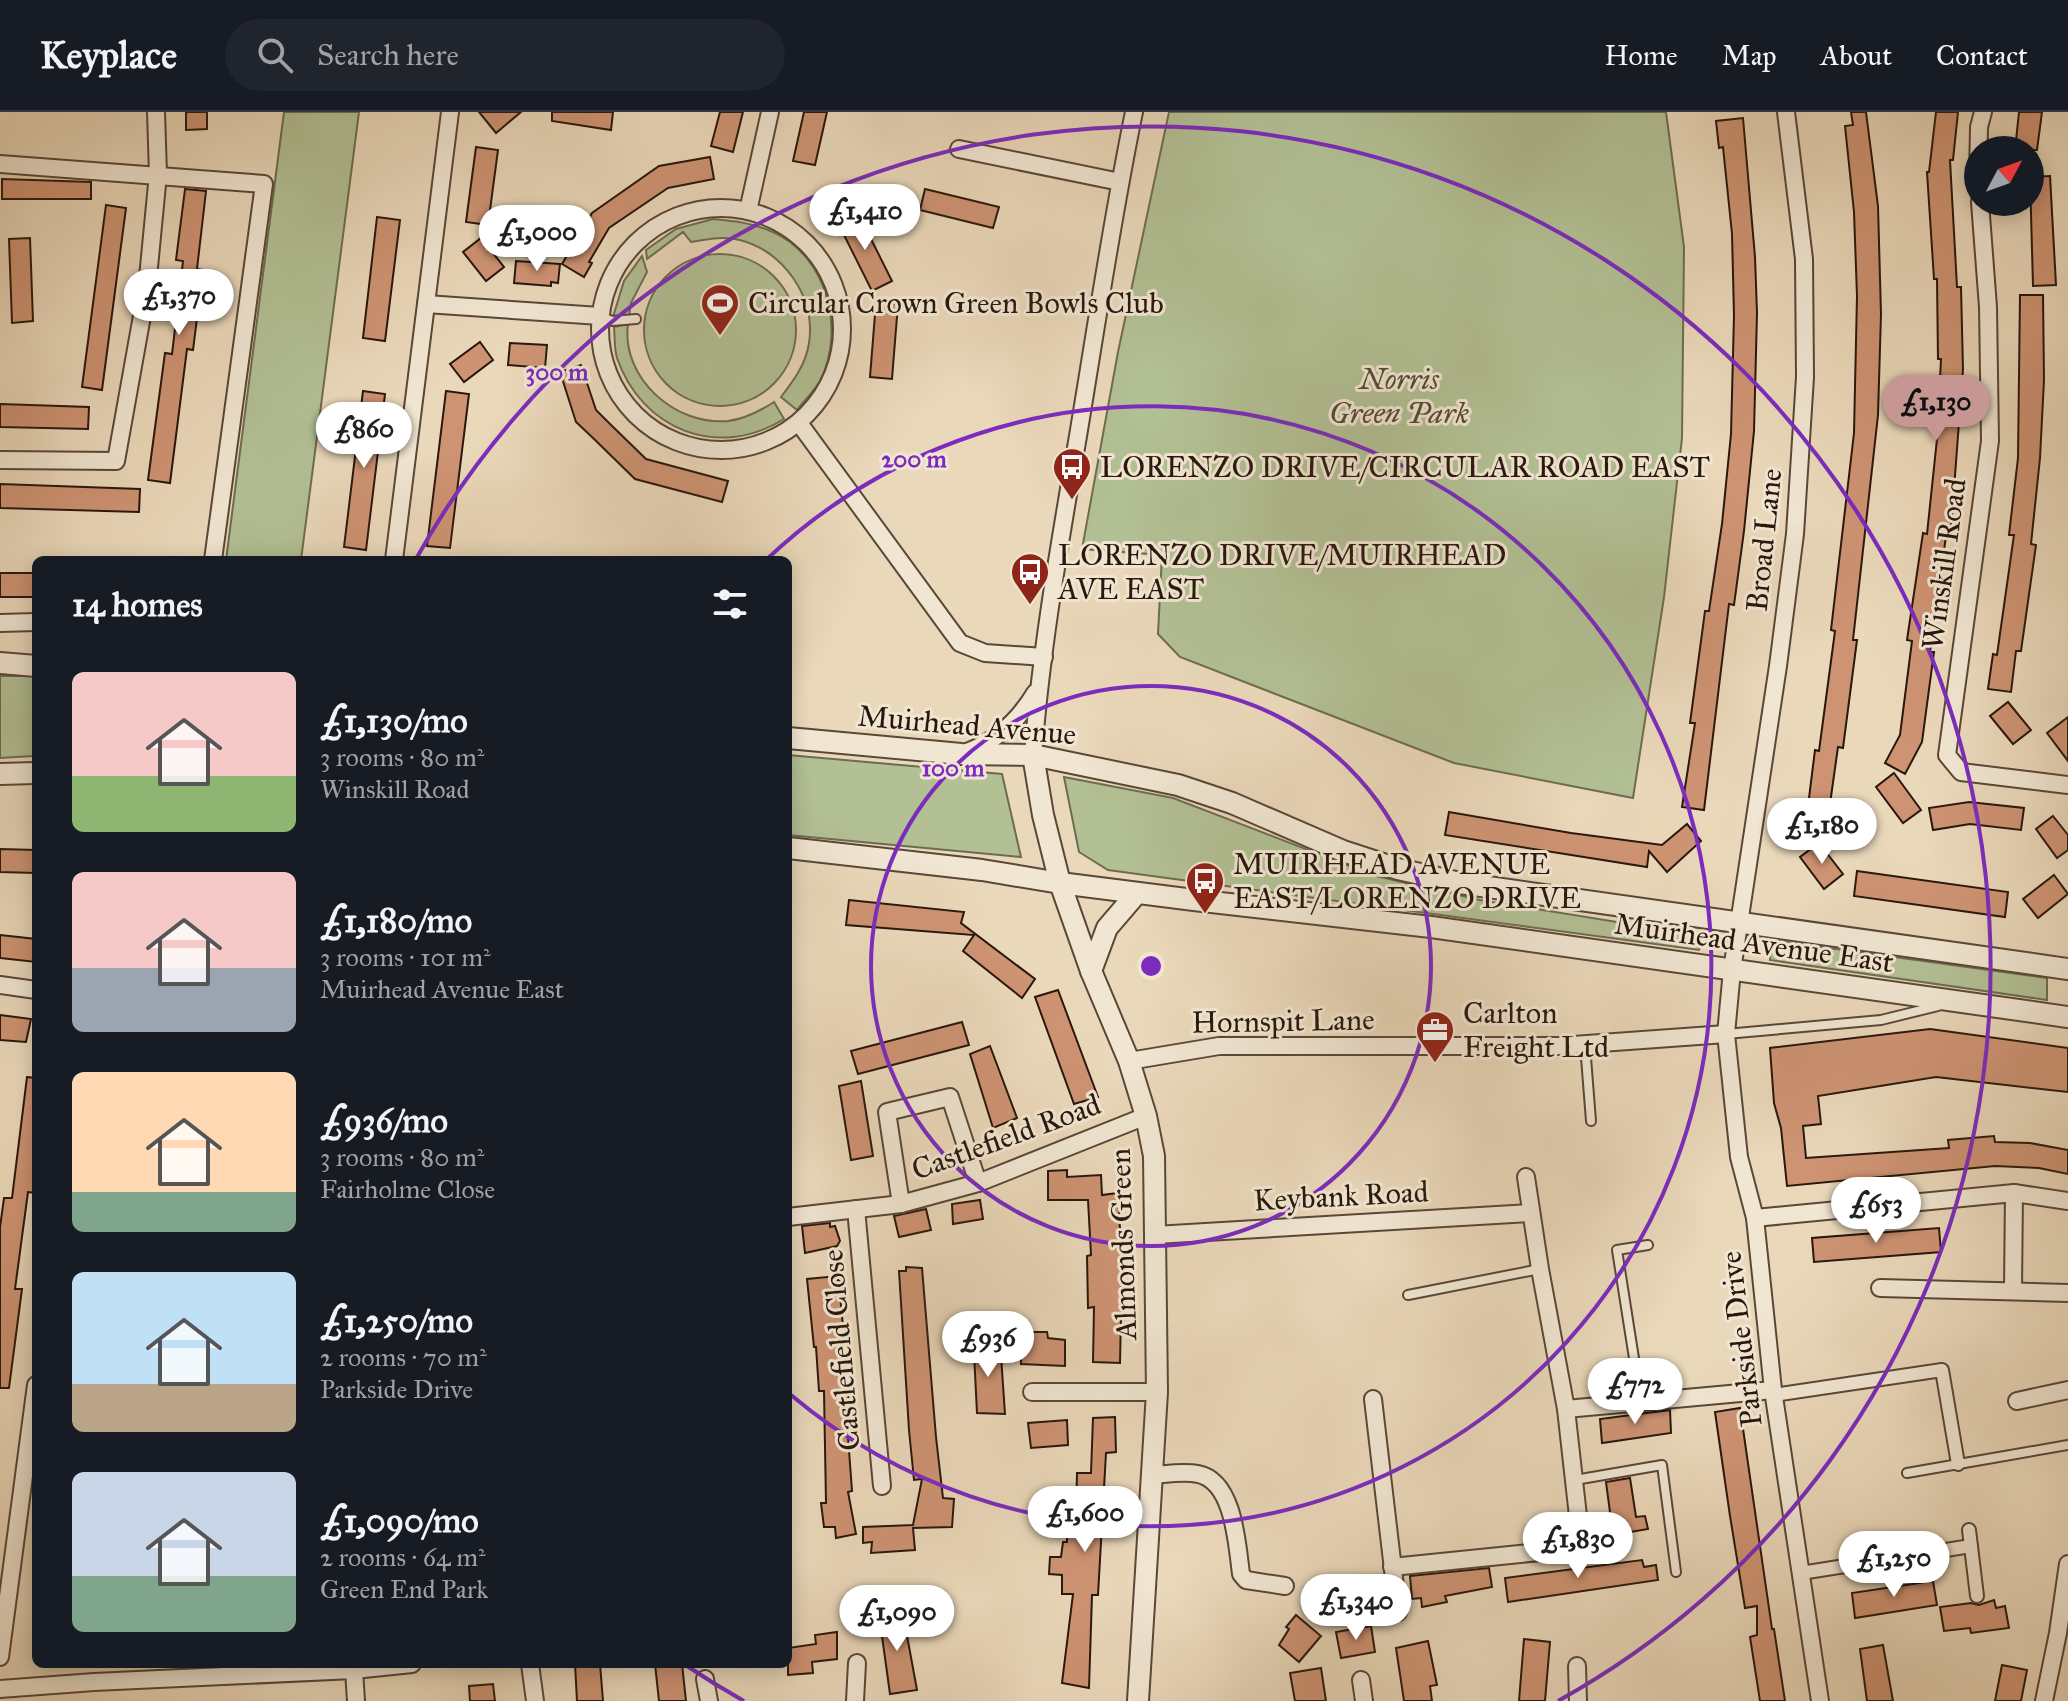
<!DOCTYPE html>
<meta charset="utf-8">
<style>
:root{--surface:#171b24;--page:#20242c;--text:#f1f3f6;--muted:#9ea1a6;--line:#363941;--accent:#c59692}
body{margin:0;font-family:"IM FELL Great Primer",serif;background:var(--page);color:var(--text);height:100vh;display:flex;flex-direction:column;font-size:30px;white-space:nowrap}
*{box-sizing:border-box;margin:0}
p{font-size:26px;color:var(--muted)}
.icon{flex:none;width:44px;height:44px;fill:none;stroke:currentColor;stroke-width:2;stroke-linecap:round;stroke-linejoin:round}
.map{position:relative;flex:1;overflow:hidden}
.panel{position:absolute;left:32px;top:444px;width:760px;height:1112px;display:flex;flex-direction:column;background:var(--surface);border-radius:12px;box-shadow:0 4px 20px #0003}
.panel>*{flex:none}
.needle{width:52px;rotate:49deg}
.buttons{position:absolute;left:1964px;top:24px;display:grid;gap:16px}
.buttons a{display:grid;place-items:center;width:80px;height:80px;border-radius:50%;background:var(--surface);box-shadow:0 4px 20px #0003;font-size:40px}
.price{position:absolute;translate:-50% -68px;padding:0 18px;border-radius:28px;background:#fff;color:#222;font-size:26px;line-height:52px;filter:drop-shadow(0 2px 4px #0008)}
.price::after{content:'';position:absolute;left:50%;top:48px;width:24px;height:18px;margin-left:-12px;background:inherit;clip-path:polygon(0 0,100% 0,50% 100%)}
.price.selected{background:var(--accent);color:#111}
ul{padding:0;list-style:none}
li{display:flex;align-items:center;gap:24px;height:200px;padding:0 40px}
li span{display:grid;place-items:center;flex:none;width:224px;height:160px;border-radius:12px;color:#555}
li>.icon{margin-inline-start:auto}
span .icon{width:96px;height:96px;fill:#fffc;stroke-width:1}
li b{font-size:34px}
h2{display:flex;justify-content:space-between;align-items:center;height:96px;padding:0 40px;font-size:34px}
header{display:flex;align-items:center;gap:48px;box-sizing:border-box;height:112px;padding:0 40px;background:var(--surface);border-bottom:2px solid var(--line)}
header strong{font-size:38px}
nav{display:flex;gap:44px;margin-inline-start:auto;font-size:28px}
.search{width:560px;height:72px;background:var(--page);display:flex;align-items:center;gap:20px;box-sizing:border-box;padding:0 28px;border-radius:44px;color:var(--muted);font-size:30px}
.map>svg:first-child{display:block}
.green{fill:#b2c094;stroke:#6e6c50;stroke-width:2}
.building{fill:#ce9373;stroke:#29170d;stroke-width:2}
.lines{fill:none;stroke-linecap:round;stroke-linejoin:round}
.service-casing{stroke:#594738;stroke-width:12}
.pedestrian-casing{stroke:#594738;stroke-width:16}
.minor-casing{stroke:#594738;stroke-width:20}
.tertiary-casing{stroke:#594738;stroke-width:24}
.service{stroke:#f1e6d2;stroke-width:8}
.pedestrian{stroke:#f1e6d2;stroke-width:12}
.minor{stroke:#f1e6d2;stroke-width:16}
.tertiary{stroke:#f1e6d2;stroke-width:20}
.ring{fill:none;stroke:#7b2cbf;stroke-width:4}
.labels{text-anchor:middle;stroke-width:6;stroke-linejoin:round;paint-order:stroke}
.poi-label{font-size:30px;fill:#29170d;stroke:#f1e6d2;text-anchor:start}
.park-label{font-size:30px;font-style:italic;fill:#524a36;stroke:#f1e6d2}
.street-label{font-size:30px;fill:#29170d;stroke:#f1e6d2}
.centre{fill:#7b2cbf;stroke:#f1e6d2;stroke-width:4}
.ring-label{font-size:24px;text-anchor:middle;font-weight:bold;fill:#7b2cbf;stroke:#f1e6d2;stroke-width:6;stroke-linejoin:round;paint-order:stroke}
</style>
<header>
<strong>Keyplace</strong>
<div class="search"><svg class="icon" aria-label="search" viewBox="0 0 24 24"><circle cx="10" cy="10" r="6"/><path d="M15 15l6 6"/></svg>Search here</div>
<nav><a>Home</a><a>Map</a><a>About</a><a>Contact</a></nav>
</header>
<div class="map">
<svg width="2068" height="1589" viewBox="0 0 2068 1589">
<rect width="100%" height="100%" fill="#ead8ba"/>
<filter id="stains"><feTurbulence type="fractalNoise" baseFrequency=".0025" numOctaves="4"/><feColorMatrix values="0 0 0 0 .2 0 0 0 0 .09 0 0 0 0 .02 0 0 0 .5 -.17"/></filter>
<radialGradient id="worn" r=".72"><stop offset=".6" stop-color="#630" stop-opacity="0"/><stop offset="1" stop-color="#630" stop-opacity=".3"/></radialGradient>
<g class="green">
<polygon points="284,0 359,0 301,448 226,448"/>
<polygon points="1169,0 1666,0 1684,135 1682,326 1664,485 1633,686 1454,651 1180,545 1158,522 1162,443 1082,437 1118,240"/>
<path d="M713,107C735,109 753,111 773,120C827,144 846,218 820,269C814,279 804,289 797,298L781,285C794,268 806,252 809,231C816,185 784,140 740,128C724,124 708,127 691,130L683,120L647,147L646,138L676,117Z"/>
<circle cx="720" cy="218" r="76"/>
<polygon points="642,144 647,160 631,191 629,204 613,205 624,169"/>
<path d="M628,212C621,266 675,314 728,309C745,307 760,299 774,290L784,307C718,348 642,318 617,246C614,236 615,225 614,215Z"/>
<polygon points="0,564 36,564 33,644 0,646"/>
<polygon points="788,643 1002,662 1021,745 788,723"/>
<polygon points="1064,665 1173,686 1376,764 1480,788 1704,824 1699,838 1108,758 1079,740"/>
<polygon points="1771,828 2047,866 2047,888 1770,848"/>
</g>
<g class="building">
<polygon points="186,0 207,0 207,17 186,18"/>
<polygon points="479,0 521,0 496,21"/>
<polygon points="552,0 613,0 611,18 552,9"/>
<polygon points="720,0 743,0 733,40 711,34"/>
<polygon points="804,0 827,0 815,53 793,49"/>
<polygon points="1851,0 1866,0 1878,94 1881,202 1878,303 1853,528 1857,528 1843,636 1838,635 1827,713 1806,710 1815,638 1819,639 1835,519 1831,518 1854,321 1857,184 1854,100 1845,14 1853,13"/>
<polygon points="1936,0 1958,0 1953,48 1950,48 1957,175 1961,175 1963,257 1951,417 1947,417 1936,496 1930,540 1934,540 1922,630 1905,662 1885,651 1900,623 1912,529 1907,528 1923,421 1927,422 1937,327 1941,247 1938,247 1937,167 1934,167 1927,60 1929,60"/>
<polygon points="2019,0 2042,0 2037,38 2015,38"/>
<polygon points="1743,6 1755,145 1757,201 1754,319 1744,419 1734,493 1729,492 1704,698 1682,695 1695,611 1690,611 1705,499 1709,499 1722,412 1731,322 1734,203 1732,122 1723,35 1719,36 1716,9"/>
<polygon points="476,35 498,38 488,113 466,110"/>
<polygon points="710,45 714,67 668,76 609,116 589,150 592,151 584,165 562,152 592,101 659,54"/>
<polygon points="2050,64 2056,173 2033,174 2030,65"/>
<polygon points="2,67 91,70 91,87 2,87"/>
<polygon points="185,77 206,79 197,157 203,158 193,238 187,237 170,371 148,368 165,241 172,242 183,149 176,148"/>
<polygon points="925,77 999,95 993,116 920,98"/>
<polygon points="106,93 126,96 102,278 82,275"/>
<polygon points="858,101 892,169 872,179 838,111"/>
<polygon points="377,105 400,108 385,229 363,226"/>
<polygon points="30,126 33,209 12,211 9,127"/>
<polygon points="481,126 504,155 486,169 463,140"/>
<polygon points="516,149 560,152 558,171 551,170 551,174 514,171"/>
<polygon points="2020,183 2043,183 2044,268 2040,346 2031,432 2036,433 2021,539 2016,539 2011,580 1988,577 1993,542 1997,543 2014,423 2009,423 2018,346"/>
<polygon points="876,190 898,192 892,267 870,265"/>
<polygon points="480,230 493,248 464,270 450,252"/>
<polygon points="510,231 547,233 545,256 508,253"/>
<polygon points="581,253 596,298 608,310 646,347 728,369 722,390 635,367 593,326 576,310 560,260"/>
<polygon points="363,279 385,282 366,438 344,435"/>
<polygon points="446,279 469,282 450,436 427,434"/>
<polygon points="0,292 89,295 88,317 0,315"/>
<polygon points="0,372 140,377 139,400 0,396"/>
<rect x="0" y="461" width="36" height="24"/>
<polygon points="2008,590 2031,618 2013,632 1990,604"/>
<polygon points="2068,605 2068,649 2047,621"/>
<polygon points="1894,661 1921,698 1903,711 1876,675"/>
<polygon points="1969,690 2024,696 2021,718 1970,712 1933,718 1929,696"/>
<polygon points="1449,700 1571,721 1662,733 1687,712 1701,729 1667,760 1649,739 1647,755 1445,723"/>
<polygon points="2053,704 2068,723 2068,738 2057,746 2036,717"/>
<polygon points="1819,731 1843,762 1824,777 1800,745"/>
<polygon points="0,737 36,738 36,761 0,760"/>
<polygon points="1857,759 2008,780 2005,805 1854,784"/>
<polygon points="2054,763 2068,782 2038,806 2023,787"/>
<polygon points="849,788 964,800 961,811 1035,867 1022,886 963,839 974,823 846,813"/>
<polygon points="0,823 36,827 36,850 0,846"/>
<polygon points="1058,878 1098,985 1074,992 1035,885"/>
<polygon points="0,903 31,907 26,930 0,928"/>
<polygon points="962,910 969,933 858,962 851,939"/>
<polygon points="1930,917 2068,936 2068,980 1936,965 1818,984 1821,1012 1803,1014 1806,1046 1949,1036 1948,1028 1994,1024 1995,1030 2030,1031 2068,1038 2068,1062 2039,1056 1995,1054 1787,1074 1781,1016 1774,991 1770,936"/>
<polygon points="990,934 1017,1006 993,1016 970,942"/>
<polygon points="27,965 36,966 36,1081 28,1080 15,1177 22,1177 9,1276 0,1276 0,1115 4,1086 12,1086"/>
<polygon points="861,969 873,1044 851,1048 839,974"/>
<polygon points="1067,1058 1067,1065 1101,1063 1102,1083 1118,1081 1122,1155 1120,1251 1093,1250 1094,1195 1088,1196 1087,1144 1091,1143 1088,1088 1048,1088 1048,1059"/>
<polygon points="980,1088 983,1107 953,1112 952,1092"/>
<polygon points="926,1097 931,1118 899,1125 894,1104"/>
<polygon points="830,1111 830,1115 835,1114 840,1129 837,1134 805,1141 802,1114"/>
<polygon points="1939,1116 1941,1140 1814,1150 1812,1126"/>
<polygon points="906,1155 922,1156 936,1325 943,1386 954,1387 952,1415 913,1416 915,1438 871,1441 872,1430 863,1431 863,1415 913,1413 922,1367 914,1368 909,1318 899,1159 906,1159"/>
<polygon points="838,1164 838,1169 842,1169 840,1183 844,1225 842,1225 848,1272 850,1325 848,1325 852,1379 848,1380 856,1422 836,1426 835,1415 824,1415 821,1391 826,1391 824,1279 819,1279 816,1235 814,1235 807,1167"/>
<polygon points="1021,1220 1047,1220 1048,1226 1065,1228 1065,1254 1021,1252"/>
<polygon points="973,1221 1001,1244 1005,1302 977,1301"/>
<polygon points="1740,1296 1772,1517 1774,1517 1785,1589 1760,1589 1750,1525 1757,1523 1757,1494 1745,1496 1730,1404 1715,1300"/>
<polygon points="1670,1298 1671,1321 1602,1331 1600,1307"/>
<polygon points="1115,1305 1116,1340 1106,1341 1098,1483 1092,1483 1089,1576 1062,1571 1073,1482 1062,1482 1062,1463 1049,1462 1050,1445 1061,1445 1063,1430 1067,1430 1066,1403 1076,1403 1077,1361 1091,1361 1093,1306"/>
<polygon points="1067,1308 1068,1333 1031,1336 1028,1311"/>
<polygon points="1630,1366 1636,1405 1645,1404 1648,1417 1613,1423 1606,1370"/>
<polygon points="1642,1448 1644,1455 1656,1453 1658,1468 1508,1490 1505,1466"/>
<polygon points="1489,1456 1492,1475 1445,1484 1447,1490 1422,1495 1421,1486 1412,1487 1410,1464"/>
<polygon points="1933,1469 1937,1493 1855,1506 1852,1481"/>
<polygon points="1994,1488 1996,1496 2005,1494 2009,1516 1971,1521 1970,1516 1944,1519 1940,1495 1971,1491 1979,1493"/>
<polygon points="903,1502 917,1578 890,1582 882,1524 877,1524 875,1505"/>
<polygon points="1296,1503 1321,1524 1299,1550 1279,1533 1289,1517 1286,1515"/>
<polygon points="1371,1514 1375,1540 1341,1546 1336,1520"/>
<polygon points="837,1520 837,1547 812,1550 813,1561 788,1563 788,1536 816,1532 815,1523"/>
<polygon points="1524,1527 1550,1530 1545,1589 1519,1589"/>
<polygon points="1428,1529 1437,1573 1430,1574 1432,1589 1404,1589 1396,1536"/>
<polygon points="1883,1533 1893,1589 1867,1589 1860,1537"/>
<polygon points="575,1552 600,1552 603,1589 577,1589"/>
<polygon points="655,1552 682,1552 686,1589 659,1589"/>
<polygon points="2002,1553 2027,1558 2021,1589 1995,1589"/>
<polygon points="1321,1556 1326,1589 1295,1589 1290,1561"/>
<polygon points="493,1572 495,1589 470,1589 469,1574"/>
</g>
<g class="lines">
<g class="service-casing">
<g id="service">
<polyline points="600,204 612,209 636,207"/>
<polyline points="1726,922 1881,908 1938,894"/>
<polyline points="1585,933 1591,1009"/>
<polyline points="1408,1183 1540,1157"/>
<polyline points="1641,1291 1617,1138 1648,1133"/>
<polyline points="1907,1361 2068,1333"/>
<polyline points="1575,1368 1662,1353 1676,1460"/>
</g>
</g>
<g class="pedestrian-casing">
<g id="pedestrian">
<polyline points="1774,1283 1942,1258 1958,1352"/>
<polyline points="1969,1418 1977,1484"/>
<polyline points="1801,1461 1971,1434"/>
</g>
</g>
<g class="minor-casing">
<g id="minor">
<polyline points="1786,0 1804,147 1805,265 1795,422 1778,554 1732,858 1726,922 1739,1045 1755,1106 1773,1278 1820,1589"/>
<polyline points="959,37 1120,70"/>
<polyline points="0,52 264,72 213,448"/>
<polyline points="1978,65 1979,15 1983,0"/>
<polyline points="1980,90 1988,195 1990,329 1947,643 1961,660 2068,673"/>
<circle cx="721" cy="217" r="121"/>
<polyline points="748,99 770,0"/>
<polyline points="426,192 600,204"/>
<polyline points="799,311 960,531 985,541 1044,545"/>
<polyline points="0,348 116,349 147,176 158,62 156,0"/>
<polyline points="394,448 450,0"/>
<polyline points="0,511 36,510"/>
<path d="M967,640C996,629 1019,608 1035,581"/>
<path d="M1033,643C1041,536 1060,430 1078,324C1096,216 1112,107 1134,0"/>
<polyline points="0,873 36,878"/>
<polyline points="1129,949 1219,934 1559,934 1726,922"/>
<polyline points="901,1092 887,1000 950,985 978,1071"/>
<polyline points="856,1097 882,1374"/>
<polyline points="788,1105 901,1092 978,1071 1146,1004"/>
<polyline points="1755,1106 2014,1081 2068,1089"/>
<polyline points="1155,1123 1530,1101"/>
<polyline points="1880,1176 2068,1181"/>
<polyline points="2013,1178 2014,1081"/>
<polyline points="1032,1280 1157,1280"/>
<polyline points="1373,1287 1398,1500"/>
<polyline points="2017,1289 2068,1278"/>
<polyline points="1566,1297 1773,1278"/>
<path d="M1153,1363C1167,1362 1184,1359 1198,1362C1234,1369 1237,1432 1241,1462L1246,1468L1285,1474"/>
<polyline points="1392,1455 1569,1437 1579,1413 1566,1297 1540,1157 1526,1065"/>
<polyline points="0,1545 36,1273"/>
<polyline points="530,1552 535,1589"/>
<polyline points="1577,1554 1578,1589"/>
<polyline points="354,1558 356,1589"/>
<polyline points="705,1567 709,1589"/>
<polyline points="1361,1568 1364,1589"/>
<polyline points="0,1577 94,1570 354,1558 412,1552"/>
<polyline points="855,1589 857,1551"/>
<polyline points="2044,1589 2058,1521 2068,1452"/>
</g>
</g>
<g class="tertiary-casing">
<g id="tertiary">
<polyline points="0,551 36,554"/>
<polyline points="788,626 961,642 1033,643 1178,673 1232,691 1343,739 1398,757 1460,771 2068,857"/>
<polyline points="1033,643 1043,703 1060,771 1091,859 1129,949 1146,1004 1154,1044 1157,1280 1138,1589"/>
<polyline points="0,662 36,661"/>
<polyline points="788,736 982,758 1060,771 1194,788 1431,815 2068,905"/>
<polyline points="1091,859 1107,816 1137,781"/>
</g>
</g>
<use href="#service" class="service"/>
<use href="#pedestrian" class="pedestrian"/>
<use href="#minor" class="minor"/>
<use href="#tertiary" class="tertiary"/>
</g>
<g class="ring">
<circle cx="1151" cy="854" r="280"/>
<path d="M766 448A560 560 0 1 1 791 1283"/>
<path d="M744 1589A840 840 0 0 1 687 1554M416 447A840 840 0 1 1 1558 1589"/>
</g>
<defs>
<g id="stadium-pin" transform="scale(2)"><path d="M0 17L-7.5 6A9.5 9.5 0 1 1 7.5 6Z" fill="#8f2418" stroke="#f1e6d2"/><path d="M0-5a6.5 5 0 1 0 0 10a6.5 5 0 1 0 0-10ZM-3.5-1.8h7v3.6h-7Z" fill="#fff"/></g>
<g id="bus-pin" transform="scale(2)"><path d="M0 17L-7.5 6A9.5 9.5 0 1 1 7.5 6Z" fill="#8f2418" stroke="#f1e6d2"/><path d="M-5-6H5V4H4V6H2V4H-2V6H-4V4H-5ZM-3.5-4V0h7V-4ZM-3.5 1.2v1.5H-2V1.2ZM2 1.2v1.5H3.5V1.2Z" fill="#fff"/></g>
<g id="office-pin" transform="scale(2)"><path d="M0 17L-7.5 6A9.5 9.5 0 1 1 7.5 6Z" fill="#8f2418" stroke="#f1e6d2"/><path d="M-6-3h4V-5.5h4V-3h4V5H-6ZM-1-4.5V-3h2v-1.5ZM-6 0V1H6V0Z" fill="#fff"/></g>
</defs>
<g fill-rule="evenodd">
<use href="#stadium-pin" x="720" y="191"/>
<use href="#bus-pin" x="1072" y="355"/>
<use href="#bus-pin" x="1030" y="460"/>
<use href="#bus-pin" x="1205" y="769"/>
<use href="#office-pin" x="1435" y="918"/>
</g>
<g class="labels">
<g class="poi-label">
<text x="748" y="201">Circular Crown Green Bowls Club</text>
<text x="1100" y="365">LORENZO DRIVE/CIRCULAR ROAD EAST</text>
<text x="1058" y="453">LORENZO DRIVE/MUIRHEAD<tspan x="1058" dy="34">AVE EAST</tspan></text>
<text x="1233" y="762">MUIRHEAD AVENUE<tspan x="1233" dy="34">EAST/LORENZO DRIVE</tspan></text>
<text x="1463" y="911">Carlton<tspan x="1463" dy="34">Freight Ltd</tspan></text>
</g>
<g class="park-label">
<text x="1399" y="277">Norris<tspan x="1399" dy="34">Green Park</tspan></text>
</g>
<g class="street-label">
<text transform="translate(1764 428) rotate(-84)" y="10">Broad Lane</text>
<text transform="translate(1944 452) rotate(-82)" y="10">Winskill Road</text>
<text transform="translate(967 613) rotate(5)" y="10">Muirhead Avenue</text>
<text transform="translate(1754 831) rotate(8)" y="10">Muirhead Avenue East</text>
<text transform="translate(1283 909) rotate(-1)" y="10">Hornspit Lane</text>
<text transform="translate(1006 1025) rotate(-20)" y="10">Castlefield Road</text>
<text transform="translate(1341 1084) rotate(-3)" y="10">Keybank Road</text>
<text transform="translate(1123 1132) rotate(-92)" y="10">Almonds Green</text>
<text transform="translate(1741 1227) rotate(-97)" y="10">Parkside Drive</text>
<text transform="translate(841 1238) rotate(-95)" y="10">Castlefield Close</text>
</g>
</g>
<circle cx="1151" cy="854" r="12" class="centre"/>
<g class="ring-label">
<text x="557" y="268">300 m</text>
<text x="914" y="355">200 m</text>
<text x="953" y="664">100 m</text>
</g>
<rect width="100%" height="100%" filter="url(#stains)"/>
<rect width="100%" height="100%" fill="url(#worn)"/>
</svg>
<div class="buttons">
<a><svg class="needle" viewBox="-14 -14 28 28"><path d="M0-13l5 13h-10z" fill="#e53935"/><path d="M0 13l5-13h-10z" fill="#9ea1a6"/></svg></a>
</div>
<b class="price" style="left:865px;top:140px">£1,410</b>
<b class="price" style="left:537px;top:161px">£1,000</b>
<b class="price" style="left:179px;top:225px">£1,370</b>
<b class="price selected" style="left:1936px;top:331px">£1,130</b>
<b class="price" style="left:364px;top:358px">£860</b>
<b class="price" style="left:1822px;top:754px">£1,180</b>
<b class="price" style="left:1876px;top:1133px">£653</b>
<b class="price" style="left:988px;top:1267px">£936</b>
<b class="price" style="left:1635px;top:1314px">£772</b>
<b class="price" style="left:1085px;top:1442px">£1,600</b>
<b class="price" style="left:1578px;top:1468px">£1,830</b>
<b class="price" style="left:1894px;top:1487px">£1,250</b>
<b class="price" style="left:1356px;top:1530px">£1,340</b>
<b class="price" style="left:897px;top:1541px">£1,090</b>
<section class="panel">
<h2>14 homes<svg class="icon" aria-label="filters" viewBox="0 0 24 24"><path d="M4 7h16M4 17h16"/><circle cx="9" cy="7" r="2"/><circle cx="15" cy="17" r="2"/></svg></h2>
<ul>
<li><span style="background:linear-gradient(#f6c9c9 65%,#8fb573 0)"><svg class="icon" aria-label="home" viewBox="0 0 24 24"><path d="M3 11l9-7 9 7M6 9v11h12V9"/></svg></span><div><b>£1,130/mo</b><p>3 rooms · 80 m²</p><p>Winskill Road</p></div></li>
<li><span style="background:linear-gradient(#f6c9c9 60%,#9aa5b1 0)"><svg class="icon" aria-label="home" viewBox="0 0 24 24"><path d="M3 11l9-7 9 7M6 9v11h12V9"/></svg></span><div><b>£1,180/mo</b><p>3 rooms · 101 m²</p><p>Muirhead Avenue East</p></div></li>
<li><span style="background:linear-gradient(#ffd9b3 75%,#7fa58c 0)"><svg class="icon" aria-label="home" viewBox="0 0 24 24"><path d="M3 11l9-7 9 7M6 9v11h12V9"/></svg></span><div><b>£936/mo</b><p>3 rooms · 80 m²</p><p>Fairholme Close</p></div></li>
<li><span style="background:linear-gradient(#bfe0f5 70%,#b9a48a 0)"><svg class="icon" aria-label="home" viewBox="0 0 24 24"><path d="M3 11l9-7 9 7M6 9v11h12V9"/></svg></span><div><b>£1,250/mo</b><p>2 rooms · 70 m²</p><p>Parkside Drive</p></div></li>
<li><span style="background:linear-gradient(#c9d6e8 65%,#7fa58c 0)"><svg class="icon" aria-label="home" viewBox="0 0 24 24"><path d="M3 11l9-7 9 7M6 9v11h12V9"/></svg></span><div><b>£1,090/mo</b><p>2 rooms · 64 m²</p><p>Green End Park</p></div></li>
</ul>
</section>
</div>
